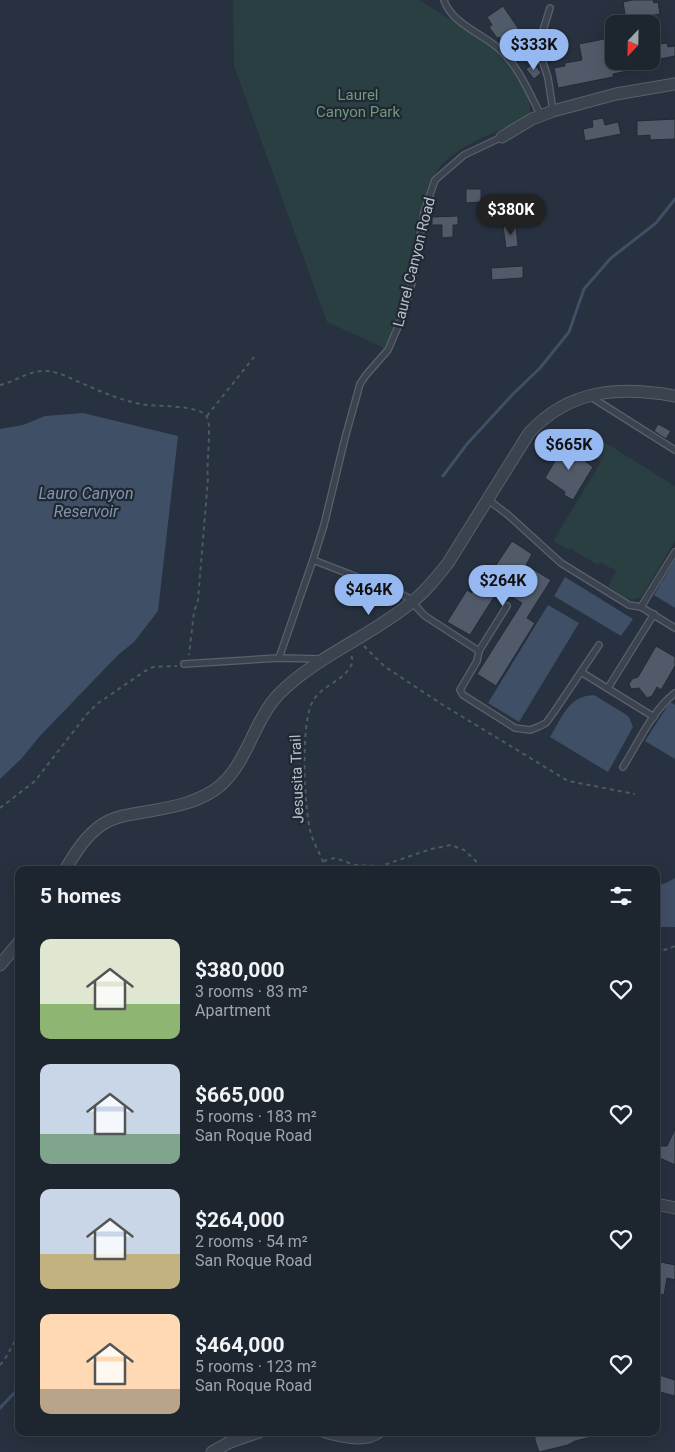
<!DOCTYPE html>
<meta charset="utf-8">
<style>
:root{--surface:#1d252f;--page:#252d37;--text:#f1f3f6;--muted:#a0a5aa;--line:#3b424b;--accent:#96b8f1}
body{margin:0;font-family:Roboto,sans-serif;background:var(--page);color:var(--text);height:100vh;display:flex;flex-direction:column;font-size:19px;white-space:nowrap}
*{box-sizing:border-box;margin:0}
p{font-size:16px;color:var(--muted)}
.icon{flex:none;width:28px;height:28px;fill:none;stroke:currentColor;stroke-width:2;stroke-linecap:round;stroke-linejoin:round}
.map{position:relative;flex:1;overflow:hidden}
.drawer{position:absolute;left:15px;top:866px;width:645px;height:570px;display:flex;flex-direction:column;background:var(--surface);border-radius:10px;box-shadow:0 5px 20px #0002,0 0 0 1px var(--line)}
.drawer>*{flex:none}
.needle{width:32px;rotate:202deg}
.controls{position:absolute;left:605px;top:15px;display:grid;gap:10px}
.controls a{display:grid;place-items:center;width:55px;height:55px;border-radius:10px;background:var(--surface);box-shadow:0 5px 20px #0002,0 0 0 1px var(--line);font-size:25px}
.price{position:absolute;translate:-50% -42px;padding:0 11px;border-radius:18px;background:var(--accent);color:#111;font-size:16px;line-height:32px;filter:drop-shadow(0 1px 2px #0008)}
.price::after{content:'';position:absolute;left:50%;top:30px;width:15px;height:11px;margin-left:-8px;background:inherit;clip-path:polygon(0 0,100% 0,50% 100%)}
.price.selected{background:#222;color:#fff}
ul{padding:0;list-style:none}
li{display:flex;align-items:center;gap:15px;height:125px;padding:0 25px}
li span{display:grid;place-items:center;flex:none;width:140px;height:100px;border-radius:10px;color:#555}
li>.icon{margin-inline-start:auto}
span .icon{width:60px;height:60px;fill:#fffc;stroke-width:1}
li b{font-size:21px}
h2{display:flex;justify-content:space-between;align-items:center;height:60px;padding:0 25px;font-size:21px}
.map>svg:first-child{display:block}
.green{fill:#2a3f41}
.water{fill:#3f4f66}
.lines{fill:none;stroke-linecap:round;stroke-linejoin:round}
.stream{stroke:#3f4f66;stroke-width:3}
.building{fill:#515a69;stroke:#222a36}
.service-casing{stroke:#59616c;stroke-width:8}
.minor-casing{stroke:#59616c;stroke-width:13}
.path{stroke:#4a5c5f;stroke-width:2;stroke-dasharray:4 4;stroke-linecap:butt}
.service{stroke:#3b434f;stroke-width:5.5}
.minor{stroke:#3b434f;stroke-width:11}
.labels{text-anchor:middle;stroke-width:4.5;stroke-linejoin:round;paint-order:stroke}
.park-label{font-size:15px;fill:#71987a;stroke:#202834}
.street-label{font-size:15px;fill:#b8bec9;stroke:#202834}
.water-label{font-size:16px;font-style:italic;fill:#8295ae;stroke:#202834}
</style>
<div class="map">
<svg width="675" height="1452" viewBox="0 0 675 1452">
<rect width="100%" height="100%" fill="#27313f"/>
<g class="green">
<path d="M233,0H419L480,38L496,52L515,74L525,91L529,100L530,114C505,130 474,138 450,157C416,182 414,256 405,295C400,314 394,331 384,348L327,322L234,66Z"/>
<path d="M604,442L675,486V541L642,596C631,605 618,592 608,586L616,571L600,562L598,565L571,549L569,550L553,541L601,462L592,455L597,445L601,447Z"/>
</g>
<g class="water">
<polygon points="83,413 178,436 158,611 134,642 118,655 40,736 21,759 0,779 0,429 23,425 45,416"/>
<polygon points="675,560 675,608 654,595"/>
<polygon points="565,577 633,619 621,636 554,596"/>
<polygon points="548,605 579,623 519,722 488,703"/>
<path d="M594,695L625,714L629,717L633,727L608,772L550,737C562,718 568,696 594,695Z"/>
<polygon points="670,702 675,705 675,759 645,741"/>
<polygon points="675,878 675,927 656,927 656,886 666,883"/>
</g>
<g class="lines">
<g class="stream">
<polyline points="443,476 467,444 513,394 540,368 569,332 584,289 611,258 656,223 675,199"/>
<polyline points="0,1408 19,1388"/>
</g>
</g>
<g class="building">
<polygon points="633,0 653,0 654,3 658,2 660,14 626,20 623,2"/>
<polygon points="503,6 520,31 503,43 499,37 497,38 489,27 492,25 487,17"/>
<polygon points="604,39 607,49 614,47 614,61 651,61 651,44 661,42 661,44 667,43 668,47 675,46 675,56 660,59 661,62 656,63 656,65 613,74 613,77 558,88 554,68 565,66 565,63 582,60 579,44"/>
<polygon points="534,63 541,73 534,79 526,69"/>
<polygon points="603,118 605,125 618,122 621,134 585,141 583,129 593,127 592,120"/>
<polygon points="675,119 675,139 650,140 650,135 637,136 637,121"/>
<polygon points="466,189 481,189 481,202 466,203"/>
<polygon points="458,216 458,225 453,225 453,237 442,238 442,225 432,225 432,217"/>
<polygon points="516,225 518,246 506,248 503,226"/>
<polygon points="523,266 523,278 492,280 491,268"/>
<polygon points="658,424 671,431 666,439 654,431"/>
<polygon points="565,444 588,457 585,461 593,467 573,500 564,495 565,492 545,478"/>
<polygon points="512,541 532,554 526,565 551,580 527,618 535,623 496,686 477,674 522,603 499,589 470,635 447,622 467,590 472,593 488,568 492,571"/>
<polygon points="656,646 675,657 675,666 661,690 657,687 652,696 647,698 639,688 631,689 629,684 632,679 638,677"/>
<polygon points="675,1129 675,1165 662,1159 656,1160 656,1146 667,1146"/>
<polygon points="656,1261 675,1265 675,1280 667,1278 664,1295 656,1293"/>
<polygon points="656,1374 675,1380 675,1396 656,1391"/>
<polygon points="540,1432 595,1432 596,1436 575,1441 568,1445 539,1452 535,1440 535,1434"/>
</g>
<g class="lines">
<g class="service-casing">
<g id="service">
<path d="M444,0C451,23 481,33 498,48C518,65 529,92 541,116"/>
<polyline points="550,8 540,40 540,53 548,78 553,111"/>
<polyline points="591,397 675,450"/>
<polyline points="487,499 507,514 561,563 629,605 641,607 675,552"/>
<polyline points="313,560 324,525 345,438 360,384 366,375 388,350 403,315 412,283 424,212 435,180 464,155 502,137"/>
<polyline points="507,606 479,651 477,661 460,690 463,695 515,728 530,730 538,727 546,723 554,712 599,645"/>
<polyline points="641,607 675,628"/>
<polyline points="279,658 313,560 401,594 407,597 425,616 479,651"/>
<polyline points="184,664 279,658 321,659"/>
<polyline points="581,672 654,717"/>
<polyline points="608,688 654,614"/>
<path d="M623,767C638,743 652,711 675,693"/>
</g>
</g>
<g class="minor-casing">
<g id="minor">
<polyline points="502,137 532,119 553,111 616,94 675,84"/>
<path d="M65,870C75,853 86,835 103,824C114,817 127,815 139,813C167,808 199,804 221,785C247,762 254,721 278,695C316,656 370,637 412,602C426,591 437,577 448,563L529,433C569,389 620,386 675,396"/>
<polyline points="0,965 19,942"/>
<polyline points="656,1204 675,1208"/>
<path d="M325,1432C341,1436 364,1443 379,1432"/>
<polyline points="212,1452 230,1442 259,1432"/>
</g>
</g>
<g class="path">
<path d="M0,385C17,381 29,370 47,371C61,372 73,380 86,385C104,393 121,400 140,404C154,407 200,404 207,417C212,426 206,463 208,478L198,600L194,612L189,655"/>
<polyline points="207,416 254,357"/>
<polyline points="364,646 384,666 443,705 568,781 635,794"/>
<polyline points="0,808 35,781 87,714 97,704 145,671 153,667 177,666"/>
<polyline points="324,862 326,860 335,858 355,865 381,866 431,849 451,845 464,850 474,859 483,870"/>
<path d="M325,870C323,857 315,847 311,834C304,808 300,723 313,701C323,683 346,682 353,661L351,655"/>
<polyline points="656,953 675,946"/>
<polyline points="0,1365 5,1359 19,1334"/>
</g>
<use href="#service" class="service"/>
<use href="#minor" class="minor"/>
</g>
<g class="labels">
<g class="park-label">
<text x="358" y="100">Laurel<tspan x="358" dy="17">Canyon Park</tspan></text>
</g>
<g class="street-label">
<text transform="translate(414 262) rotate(-76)" y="5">Laurel Canyon Road</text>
<text transform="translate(297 779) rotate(-92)" y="5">Jesusita Trail</text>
</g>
<g class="water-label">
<text x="86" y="499">Lauro Canyon<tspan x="86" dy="18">Reservoir</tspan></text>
</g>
</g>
</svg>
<div class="controls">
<a><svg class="needle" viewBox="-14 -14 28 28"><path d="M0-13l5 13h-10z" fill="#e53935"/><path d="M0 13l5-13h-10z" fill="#a0a5aa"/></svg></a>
</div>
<b class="price" style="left:534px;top:71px">$333K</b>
<b class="price selected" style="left:511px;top:236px">$380K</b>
<b class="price" style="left:569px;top:471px">$665K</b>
<b class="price" style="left:503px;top:607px">$264K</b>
<b class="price" style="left:369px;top:616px">$464K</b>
<section class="drawer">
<h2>5 homes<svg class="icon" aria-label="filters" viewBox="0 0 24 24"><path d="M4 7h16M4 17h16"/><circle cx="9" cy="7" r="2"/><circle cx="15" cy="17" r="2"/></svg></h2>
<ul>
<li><span style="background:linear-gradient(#dfe7d0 65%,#8fb573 0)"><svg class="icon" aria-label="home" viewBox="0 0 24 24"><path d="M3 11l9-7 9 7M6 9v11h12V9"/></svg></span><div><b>$380,000</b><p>3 rooms · 83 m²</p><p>Apartment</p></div><svg class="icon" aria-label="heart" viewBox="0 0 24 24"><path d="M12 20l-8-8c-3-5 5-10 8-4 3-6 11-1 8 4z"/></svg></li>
<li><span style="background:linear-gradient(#c9d6e8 70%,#7fa58c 0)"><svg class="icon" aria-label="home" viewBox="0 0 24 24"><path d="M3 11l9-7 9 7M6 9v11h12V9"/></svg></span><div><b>$665,000</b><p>5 rooms · 183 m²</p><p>San Roque Road</p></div><svg class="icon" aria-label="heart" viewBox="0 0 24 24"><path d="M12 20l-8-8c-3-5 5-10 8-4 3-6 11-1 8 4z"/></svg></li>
<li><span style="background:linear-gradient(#c9d6e8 65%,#c2b280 0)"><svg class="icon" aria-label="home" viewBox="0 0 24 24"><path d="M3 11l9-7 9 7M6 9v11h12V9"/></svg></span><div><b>$264,000</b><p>2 rooms · 54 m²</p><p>San Roque Road</p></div><svg class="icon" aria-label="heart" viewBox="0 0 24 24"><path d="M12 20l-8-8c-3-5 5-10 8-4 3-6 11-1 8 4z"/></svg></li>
<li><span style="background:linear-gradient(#ffd9b3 75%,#b9a48a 0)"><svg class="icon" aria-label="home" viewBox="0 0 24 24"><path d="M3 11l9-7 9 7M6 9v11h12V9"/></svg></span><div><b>$464,000</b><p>5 rooms · 123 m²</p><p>San Roque Road</p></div><svg class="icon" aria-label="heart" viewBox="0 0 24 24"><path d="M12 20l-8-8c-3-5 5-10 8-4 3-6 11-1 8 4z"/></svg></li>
</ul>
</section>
</div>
